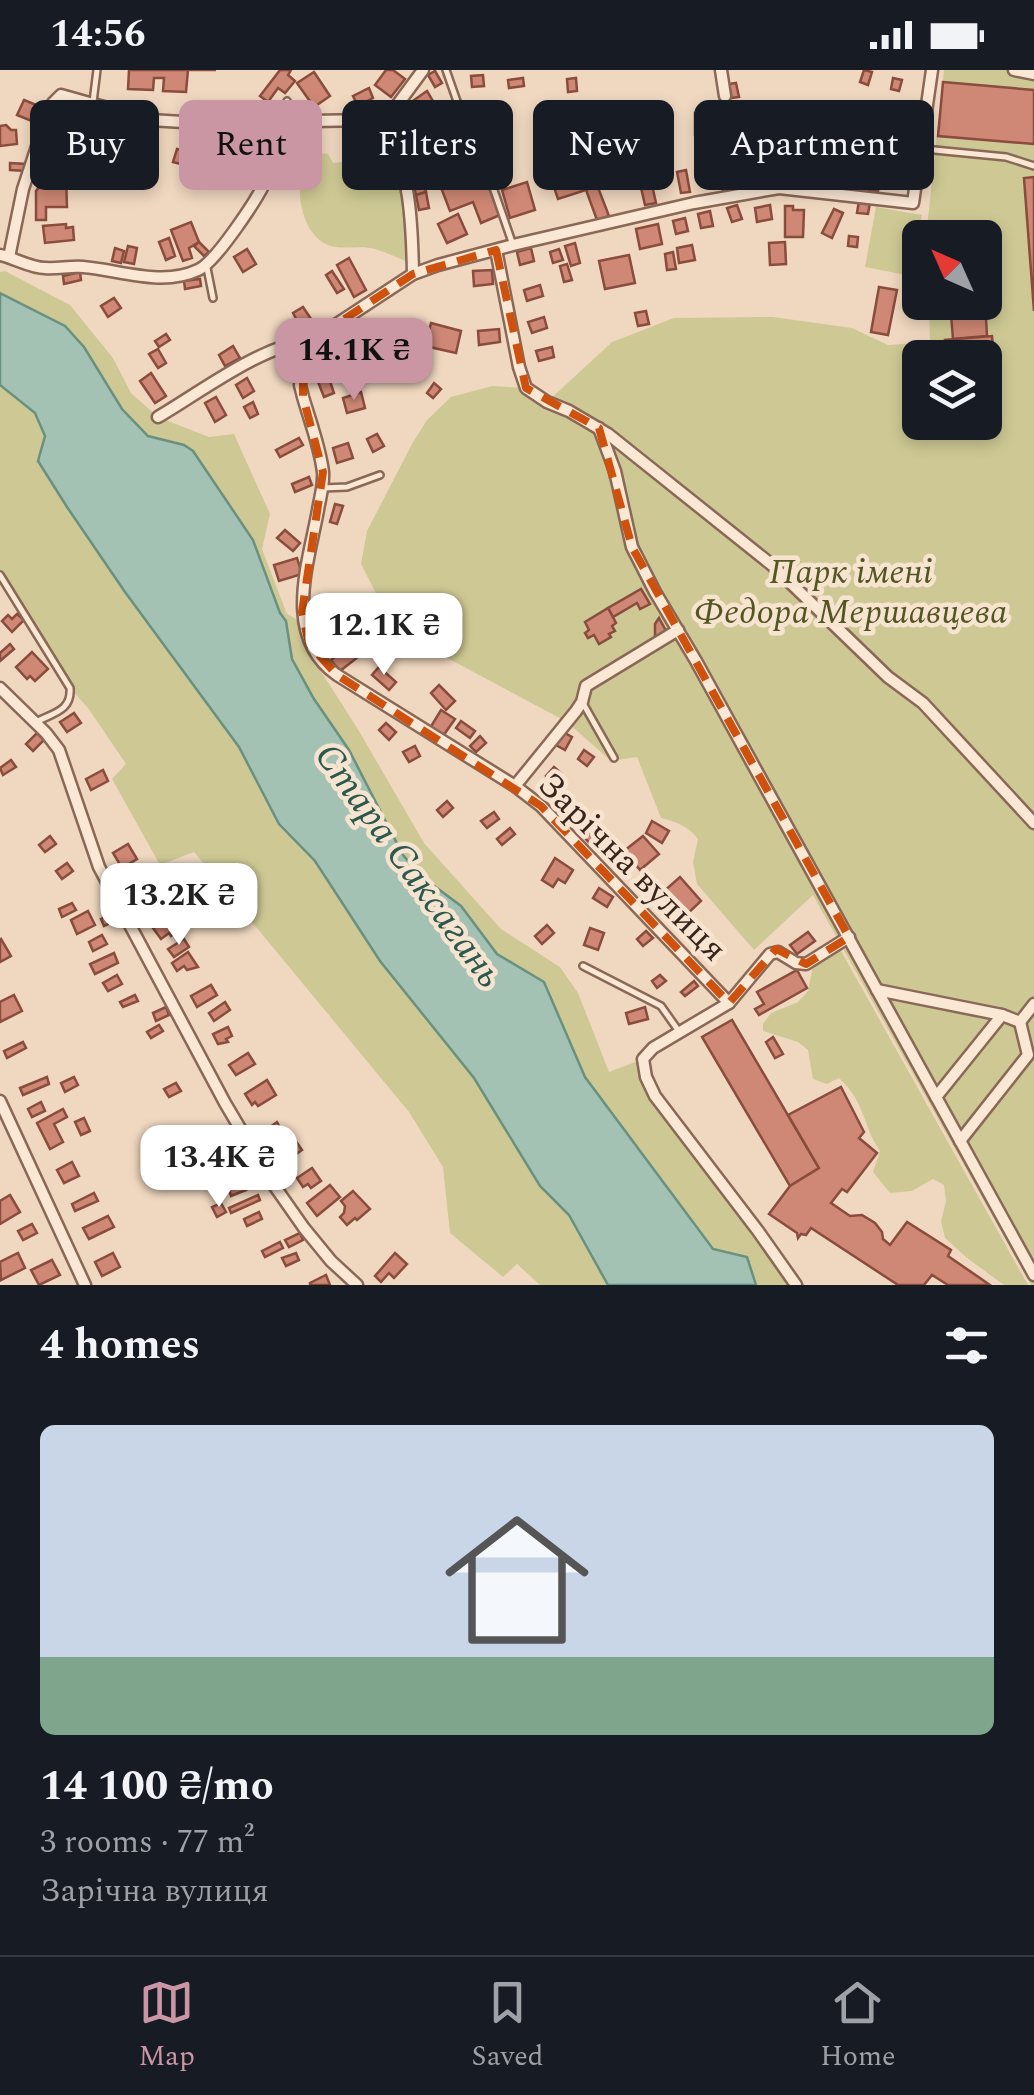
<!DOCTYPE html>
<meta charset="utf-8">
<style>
:root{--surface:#171b24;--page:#242831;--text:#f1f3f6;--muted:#9ea1a6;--line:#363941;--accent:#ca96a3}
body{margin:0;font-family:Spectral,serif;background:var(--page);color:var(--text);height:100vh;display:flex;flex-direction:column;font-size:38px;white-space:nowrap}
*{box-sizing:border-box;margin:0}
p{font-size:32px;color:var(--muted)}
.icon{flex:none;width:55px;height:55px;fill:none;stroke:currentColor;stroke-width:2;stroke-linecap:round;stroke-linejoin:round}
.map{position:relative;height:1215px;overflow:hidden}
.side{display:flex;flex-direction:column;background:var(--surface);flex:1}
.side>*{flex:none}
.top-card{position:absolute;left:30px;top:30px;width:975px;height:90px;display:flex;gap:20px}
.needle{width:65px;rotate:315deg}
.tools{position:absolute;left:902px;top:150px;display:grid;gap:20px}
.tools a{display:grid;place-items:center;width:100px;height:100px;border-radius:15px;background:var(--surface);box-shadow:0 5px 15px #0003;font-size:50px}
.price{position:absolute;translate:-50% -85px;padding:0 22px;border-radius:20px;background:#fff;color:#222;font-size:32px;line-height:65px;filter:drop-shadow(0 2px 5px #0008)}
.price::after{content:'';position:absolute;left:50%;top:60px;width:30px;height:22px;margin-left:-15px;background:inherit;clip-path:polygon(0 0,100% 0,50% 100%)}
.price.current{background:var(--accent);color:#111}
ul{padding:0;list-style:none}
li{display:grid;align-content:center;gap:20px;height:530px;padding:0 40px}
li span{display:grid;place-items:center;height:310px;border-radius:15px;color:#555}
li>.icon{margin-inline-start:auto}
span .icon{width:180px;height:180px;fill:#fffc;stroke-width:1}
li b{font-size:42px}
h2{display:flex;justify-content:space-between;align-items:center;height:120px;padding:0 40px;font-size:42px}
.tag{padding:0 35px;border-radius:15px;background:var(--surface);box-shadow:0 5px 15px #0003;font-size:35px;line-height:90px}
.tag.current{background:var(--accent);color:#111}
.status{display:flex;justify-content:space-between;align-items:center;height:70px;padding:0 50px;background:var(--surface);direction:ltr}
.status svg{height:28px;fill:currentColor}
.menu{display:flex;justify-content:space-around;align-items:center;height:140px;border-top:2px solid var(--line);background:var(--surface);font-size:28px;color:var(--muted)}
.menu a{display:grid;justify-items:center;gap:5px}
.menu .current{color:var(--accent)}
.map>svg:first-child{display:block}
.green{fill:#cec994;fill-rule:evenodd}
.water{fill:#a3c2b3;stroke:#6a907f;stroke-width:2.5}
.building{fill:#cf8875;stroke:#8a4c3c;stroke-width:2.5}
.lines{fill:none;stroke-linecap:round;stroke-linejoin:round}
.lane-casing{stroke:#8a6857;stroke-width:10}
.street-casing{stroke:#8a6857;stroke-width:15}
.lane{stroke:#fae7d4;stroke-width:5}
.street{stroke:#fae7d4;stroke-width:10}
.marked{fill:none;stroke:#ce510e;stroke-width:8;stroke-dasharray:20 12;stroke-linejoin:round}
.labels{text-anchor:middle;stroke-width:9;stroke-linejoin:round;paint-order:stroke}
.park-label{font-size:35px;font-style:italic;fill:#535622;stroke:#f7e4d0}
.street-label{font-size:35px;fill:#39241c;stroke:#f7e4d0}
.water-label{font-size:38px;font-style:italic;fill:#2b594d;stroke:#f7e4d0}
</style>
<div class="status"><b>14:56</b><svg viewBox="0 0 49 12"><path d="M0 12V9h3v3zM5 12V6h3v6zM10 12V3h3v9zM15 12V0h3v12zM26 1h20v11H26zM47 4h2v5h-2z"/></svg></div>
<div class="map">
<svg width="1034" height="1215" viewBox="0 0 1034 1215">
<rect width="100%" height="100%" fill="#f0d8c0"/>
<g class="green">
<path d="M944,0H1034V1215H1031L813,825L754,880L697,814L693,792L698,769C688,756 677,752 661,748L637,687L611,691L567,652L421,574L434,563L405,524L383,537L361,494L367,461L412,374L427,350L451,327L492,316L526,318L547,332L612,272L674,248L773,247L852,258L888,275L930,272L929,233L985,232V168L926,167ZM920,288H985V352H920Z"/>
<path d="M382,54L397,80L413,194C400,189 388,183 375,179C362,175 349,179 336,177C311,174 300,144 300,122C299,102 306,93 321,83L328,84L333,93L361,90L371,82L370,67L376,57Z"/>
<polygon points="876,137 922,145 911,206 865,197"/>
<polygon points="5,201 70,235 113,288 131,323 158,347 209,367 234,364 270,444 262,479 287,544 305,554 317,595 359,661 424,773 501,859 560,897 578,923 609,1002 643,989 646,1007 796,1215 756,1215 747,1187 713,1179 585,1007 544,912 497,884 461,836 421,806 403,785 349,680 314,629 292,588 286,551 280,543 253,470 193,381 184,375 148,366 122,339 84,277 65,256 0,223 0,202"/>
<polygon points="0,315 35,343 45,366 39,391 67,437 125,522 239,677 279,754 315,791 380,891 474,1008 540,1116 569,1145 608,1215 540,1215 517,1194 503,1207 450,1163 443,1097 409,1042 194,782 160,795 112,709 126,694 88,638 70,618 0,505"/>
<path d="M828,873L840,879L1028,1215H1004L967,1188L945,1168L941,1151L946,1131L944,1115L933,1109L912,1121L890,1123L873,1102L880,1081C862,1055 866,1033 839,1008L827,1014L813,1009L808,980L798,972L763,961V954L771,943L798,932L808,921L815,885Z"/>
</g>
<polygon class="water" points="0,223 65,256 84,277 122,339 148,366 184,375 193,381 253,470 280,543 286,551 292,589 314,629 349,680 403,785 421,806 461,836 497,884 544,912 585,1007 713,1179 747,1187 756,1215 608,1215 569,1145 540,1116 474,1008 380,891 315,791 279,754 239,677 125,522 67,437 38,391 45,366 35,343 0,315"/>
<g class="building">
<polygon points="129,0 216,0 188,0 186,22 163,21 164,8 154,8 153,20 128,19"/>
<polygon points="280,0 291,0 288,5 295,11 285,23 278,18 268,32 260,26"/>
<polygon points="386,0 393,0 405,9 391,27 375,15"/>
<polygon points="864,0 872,2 868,15 860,12"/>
<polygon points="435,1 442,13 435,17 428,5"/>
<polygon points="314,2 330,26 314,37 297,13"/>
<polygon points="483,5 484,16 472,17 471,6"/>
<polygon points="523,8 524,16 509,18 508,10"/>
<polygon points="576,8 577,21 568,22 567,9"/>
<polygon points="893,8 902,10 899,21 891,19"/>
<polygon points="943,12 1034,20 1034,74 938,66"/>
<polygon points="736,13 739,27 731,28 729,14"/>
<polygon points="369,18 373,28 358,36 353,26"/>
<polygon points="427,21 433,31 430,33 436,43 425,49 414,30"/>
<polygon points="24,30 46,39 39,54 17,45"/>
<polygon points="719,42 720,64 695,65 695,43"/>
<polygon points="86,49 93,54 76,75 69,70"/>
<polygon points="489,52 491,65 477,67 476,53"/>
<polygon points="6,55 11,60 16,60 17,74 0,76 0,56"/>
<polygon points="141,68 151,75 142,90 131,83"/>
<polygon points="795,72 803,74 797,104 789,102"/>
<polygon points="118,79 123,91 113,95 116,101 106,105 109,113 104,116 97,99 104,96 102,92 108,89 106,84"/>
<polygon points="177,79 185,81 181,94 173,92"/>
<polygon points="746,82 748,110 738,111 735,83"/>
<polygon points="574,85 586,120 558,129 546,94"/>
<polygon points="455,88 459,97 448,102 444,93"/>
<polygon points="10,93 26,94 26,101 10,100"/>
<polygon points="420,96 426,122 416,125 410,98"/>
<polygon points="837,97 851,99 848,114 834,112"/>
<polygon points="481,98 500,145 481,153 473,132 450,141 440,115"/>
<polygon points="871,98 881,99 878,121 868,120"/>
<polygon points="686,100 690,122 681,123 677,102"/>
<polygon points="729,100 732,121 723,122 720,102"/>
<polygon points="48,106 66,106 67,137 46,137 46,150 36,150 36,121"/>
<polygon points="650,106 656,133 645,135 639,109"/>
<polygon points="1034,107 1034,241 1024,108"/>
<polygon points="527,112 535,140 510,148 502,120"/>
<polygon points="597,115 609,146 597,150 586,120"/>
<polygon points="426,122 429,138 419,140 416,125"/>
<polygon points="859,131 870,133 868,144 857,143"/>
<polygon points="737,135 742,149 732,152 727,138"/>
<polygon points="770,135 772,149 757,152 755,138"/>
<polygon points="785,136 793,136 793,140 804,140 803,167 785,167"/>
<polygon points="834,139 843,143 832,168 822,163"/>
<polygon points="710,141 713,156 701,158 698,144"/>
<polygon points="458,144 467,164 447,173 438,154"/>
<polygon points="685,148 688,161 676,164 673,151"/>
<polygon points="191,152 199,172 189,178 192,188 183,191 171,160"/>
<polygon points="66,154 66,158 73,157 74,170 45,173 43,156"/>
<polygon points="658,154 662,174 640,179 636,159"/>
<polygon points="849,166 858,167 857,177 848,176"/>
<polygon points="169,168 175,186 166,190 159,172"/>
<polygon points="199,172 209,182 204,186 194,176"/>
<polygon points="785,172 786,194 770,195 769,173"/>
<polygon points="575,173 580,193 571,196 565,176"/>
<polygon points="692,175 695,190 679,193 677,178"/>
<polygon points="128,176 137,178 134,194 124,192"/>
<polygon points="115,178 124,181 121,193 112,191"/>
<polygon points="531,178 534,191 520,195 517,182"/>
<polygon points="247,179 256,194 243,202 234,187"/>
<polygon points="559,179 563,190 553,193 550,182"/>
<polygon points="673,182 676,199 667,200 665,184"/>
<polygon points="629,185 635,213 605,219 599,191"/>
<polygon points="349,188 366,220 354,227 337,195"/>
<polygon points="567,194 572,210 564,212 560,196"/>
<polygon points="492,200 493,214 474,216 473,201"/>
<polygon points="332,201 344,219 337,223 326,205"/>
<polygon points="80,202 81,210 64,214 63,206"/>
<polygon points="200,209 201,216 185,219 184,211"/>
<polygon points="540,215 543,226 527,231 524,220"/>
<polygon points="879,217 897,220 888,265 871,262"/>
<polygon points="114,228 121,238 108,247 101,236"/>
<polygon points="950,232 985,232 987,266 953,269"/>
<polygon points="303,237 311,249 300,256 293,243"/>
<polygon points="646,241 649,254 638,256 635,243"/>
<polygon points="544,247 547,258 532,263 528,252"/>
<polygon points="385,250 388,261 374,264 371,253"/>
<polygon points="431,253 461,261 456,283 425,276"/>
<polygon points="499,259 500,272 479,275 478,261"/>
<polygon points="166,264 170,270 159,277 155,271"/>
<polygon points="992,266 995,297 985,298 985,288 947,288 945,270"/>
<polygon points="343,270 346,279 321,289 318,281"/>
<polygon points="233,276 240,288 225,296 219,285"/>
<polygon points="552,277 554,287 539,291 536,281"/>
<polygon points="158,279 166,293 158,298 149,284"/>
<polygon points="352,293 357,309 346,313 341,296"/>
<polygon points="326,300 334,323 324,327 315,304"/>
<polygon points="151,303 166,326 155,333 140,311"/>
<polygon points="247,308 254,321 243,328 236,315"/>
<polygon points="434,313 441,319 433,328 427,323"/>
<polygon points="361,322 365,338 347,343 343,328"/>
<polygon points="216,327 226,345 215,352 205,333"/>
<polygon points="253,332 258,344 250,348 244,337"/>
<polygon points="377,364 384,376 373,382 367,369"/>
<polygon points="299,368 303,375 280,387 276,380"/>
<polygon points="348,373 353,388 337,393 333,378"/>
<polygon points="309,407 312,415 295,422 292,414"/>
<polygon points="335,434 343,436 337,454 330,452"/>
<polygon points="285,460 300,473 293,481 277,468"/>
<polygon points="297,488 302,504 279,511 274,495"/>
<polygon points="641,519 650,534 640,539 637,533 613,547 608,538"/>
<polygon points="608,538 616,553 612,556 615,561 609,564 611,567 599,574 594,565 588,568 585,563 589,560 585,552"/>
<polygon points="17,544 24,550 12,562 2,551 8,545 12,549"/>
<polygon points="659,548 666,561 655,567 655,554"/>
<polygon points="334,556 342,567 335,573 327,562"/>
<polygon points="10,574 14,579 0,591 0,583"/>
<polygon points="350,575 358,587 340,601 331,590"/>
<polygon points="32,582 48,599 35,611 30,606 27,609 16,597"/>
<polygon points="379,597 396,612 389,620 372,605"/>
<polygon points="439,615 455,631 446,640 431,623"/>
<polygon points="441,640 455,649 443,666 430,658"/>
<polygon points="74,643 81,653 67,662 60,652"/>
<polygon points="461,651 475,661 470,668 456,658"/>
<polygon points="386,653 396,662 389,670 379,660"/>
<polygon points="563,662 572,667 565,680 556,675"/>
<polygon points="37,663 44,670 33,681 26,674"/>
<polygon points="480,666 486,673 476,682 470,676"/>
<polygon points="415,676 420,686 409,692 403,682"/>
<polygon points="584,680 594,687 587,696 578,689"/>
<polygon points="11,690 16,697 3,705 0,698"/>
<polygon points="554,697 561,703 553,712 546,706"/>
<polygon points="103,700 108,711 91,720 86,709"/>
<polygon points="447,731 453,738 443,747 437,740"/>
<polygon points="494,742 499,749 487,758 481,751"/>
<polygon points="652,751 669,761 662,773 646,763"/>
<polygon points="510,758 515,764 502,775 497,769"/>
<polygon points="591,763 602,774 596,780 585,768"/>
<polygon points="50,766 56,774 45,782 39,775"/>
<polygon points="643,766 659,784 640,800 624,781"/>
<polygon points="128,774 137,789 122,798 113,783"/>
<polygon points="555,788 573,800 565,813 558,809 553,817 542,810"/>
<polygon points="67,793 73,801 62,809 56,801"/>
<polygon points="155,800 165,818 141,831 131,812"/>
<polygon points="680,807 701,831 685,846 663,822"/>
<polygon points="599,818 613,827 607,837 593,828"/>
<polygon points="158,828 166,841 146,854 138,841"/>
<polygon points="72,833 76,840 62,847 59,839"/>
<polygon points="88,841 95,855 77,864 71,850"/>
<polygon points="115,842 118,849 104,856 101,849"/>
<polygon points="169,847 178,861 171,866 169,863 161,869 153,858"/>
<polygon points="547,855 554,863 542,874 535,866"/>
<polygon points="590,858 604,863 598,880 584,875"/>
<polygon points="646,861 653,868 643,876 637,869"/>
<polygon points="808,862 815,871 797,884 790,875"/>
<polygon points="701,863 707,870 696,880 690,873"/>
<polygon points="102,865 107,874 93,881 89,872"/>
<polygon points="1,869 11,886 0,892 0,870"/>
<polygon points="184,869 189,877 174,887 168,879"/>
<polygon points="188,882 198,897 187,900 184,896 177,901 172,893"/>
<polygon points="114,883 118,893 95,904 90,894"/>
<polygon points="797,900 807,918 759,945 755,939 764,934 757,922"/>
<polygon points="117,905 122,914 108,921 103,913"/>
<polygon points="660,905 666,911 657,918 652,911"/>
<polygon points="694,911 698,916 685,926 681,922"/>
<polygon points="211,915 217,925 197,937 191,926"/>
<polygon points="14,925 22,941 0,952 0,932"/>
<polygon points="135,925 138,931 123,937 120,932"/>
<polygon points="225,932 230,940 214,951 209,943"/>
<polygon points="166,937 169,945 156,951 153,943"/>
<polygon points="645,937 648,949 629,954 626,943"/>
<polygon points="732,950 819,1098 790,1116 702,967"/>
<polygon points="159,955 163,961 151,968 147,962"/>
<polygon points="228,957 232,966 226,969 228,972 218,974 213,964"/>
<polygon points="773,967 783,984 775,988 766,972"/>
<polygon points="23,972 26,978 7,988 4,981"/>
<polygon points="248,983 255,994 236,1005 229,995"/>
<polygon points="47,1007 49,1014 23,1025 20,1018"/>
<polygon points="74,1007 78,1015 65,1022 61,1013"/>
<polygon points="267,1010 276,1025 258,1036 255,1032 252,1035 245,1024"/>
<polygon points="176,1013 181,1021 169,1027 164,1019"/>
<polygon points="841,1017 864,1062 859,1068 877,1083 847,1122 842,1119 831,1133 850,1146 862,1145 875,1153 882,1162 883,1169 890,1175 907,1152 951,1180 948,1186 990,1215 948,1215 932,1205 924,1215 898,1215 811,1158 806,1165 801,1164 798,1168 797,1163 769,1144 790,1116 819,1098 788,1045"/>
<polygon points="41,1032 45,1041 32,1047 28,1039"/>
<polygon points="63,1039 67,1047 54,1054 63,1072 50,1079 37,1053"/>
<polygon points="84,1048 90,1061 81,1065 75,1052"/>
<polygon points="277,1052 281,1059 270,1066 266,1060"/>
<polygon points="221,1066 225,1075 214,1080 210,1071"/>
<polygon points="206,1069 211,1081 202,1085 197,1072"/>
<polygon points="295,1070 302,1080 285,1092 278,1082"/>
<polygon points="72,1092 79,1106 64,1113 57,1100"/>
<polygon points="244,1094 248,1100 230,1109 227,1103"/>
<polygon points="312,1098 321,1111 311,1118 308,1114 303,1117 297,1108"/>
<polygon points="242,1111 246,1120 231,1126 228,1117"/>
<polygon points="330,1115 340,1127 317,1146 307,1133"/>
<polygon points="353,1121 370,1139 357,1150 355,1148 347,1155 340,1147 344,1143 345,1136 341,1131"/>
<polygon points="94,1123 98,1131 75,1141 72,1134"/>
<polygon points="10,1125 20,1142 0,1154 0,1131"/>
<polygon points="258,1125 260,1130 231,1143 229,1138"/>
<polygon points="221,1133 226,1142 217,1147 212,1137"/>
<polygon points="259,1142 262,1149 247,1156 244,1149"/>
<polygon points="108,1146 114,1157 89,1169 83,1158"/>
<polygon points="32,1154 37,1163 23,1170 18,1161"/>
<polygon points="300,1163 303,1170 289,1177 285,1170"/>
<polygon points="280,1172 283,1178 265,1187 262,1181"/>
<polygon points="18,1183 25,1198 1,1210 0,1192"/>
<polygon points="113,1183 120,1197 102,1206 95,1192"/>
<polygon points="296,1183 299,1190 286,1196 282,1188"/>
<polygon points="395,1183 407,1194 394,1208 389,1203 381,1212 375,1206"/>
<polygon points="52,1190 60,1205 39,1215 31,1200"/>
<polygon points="326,1205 330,1215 310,1215 310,1213"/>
</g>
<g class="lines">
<g class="lane-casing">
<g id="lane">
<polyline points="446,0 459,37 470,56"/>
<polyline points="93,32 97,0"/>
<polyline points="283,53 287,31"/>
<polyline points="924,79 1006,87 1034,96"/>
<polyline points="487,100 513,175"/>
<polyline points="207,198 213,228"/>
<polyline points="322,418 347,417 380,405"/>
<path d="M0,505L70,618C72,640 54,643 38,651"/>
<polyline points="584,635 614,688"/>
<polyline points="583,896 661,936 678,960"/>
</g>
</g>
<g class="street-casing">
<g id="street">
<polyline points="721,0 725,26"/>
<polyline points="1014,0 1034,4"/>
<path d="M382,49C410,97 412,150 413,204"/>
<polyline points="496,180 519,297 526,318 547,332 569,341 608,364 772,495 888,607 923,633 1034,753"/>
<path d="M0,185C15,188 30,198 45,198C57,199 70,196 83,197C120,200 162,217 198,200C215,193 260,126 267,107C274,91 278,72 282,55"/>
<polyline points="9,187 23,119 48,43 53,33 61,25 150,50 264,57 311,51 370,50 382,49 395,38 423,0"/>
<path d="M158,347C204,320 260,276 314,269"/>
<polyline points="599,358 615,401 632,477 655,522 696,591 1034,1205"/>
<polyline points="0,618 46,663 59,680 99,797 225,1033 271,1111 304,1158 331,1191 357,1215"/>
<polyline points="515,716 576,641 582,632 586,616 678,560"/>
<polyline points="877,920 1002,945 1020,952"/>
<path d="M729,933L541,736L515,716L337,605C282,566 308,495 318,440C320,428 324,415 323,402C320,377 310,351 303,327L300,315L303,288L314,269L413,204L438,195L513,175L694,133L779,118L913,133L932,0"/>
<polyline points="1020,952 1034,934"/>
<polyline points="936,1027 1002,945"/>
<polyline points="0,1031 85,1215"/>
<polyline points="960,1071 1028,985 1020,952"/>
<polyline points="796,1215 758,1161 655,1026 646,1007 643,989 653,978 729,933 770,884 778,882 796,893 806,894 849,867"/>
</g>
</g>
<use href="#lane" class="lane"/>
<use href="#street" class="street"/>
</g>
<path class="marked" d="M496,180L526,318L599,358L632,477L849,867L806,894L776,879L729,933L541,736L337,605L309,574L302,542L323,402L303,327V288L314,269L413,204Z"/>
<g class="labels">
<g class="park-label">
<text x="851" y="513">Парк імені<tspan x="851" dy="40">Федора Мершавцева</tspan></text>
</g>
<g class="street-label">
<text transform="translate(633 796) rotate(45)" y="12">Зарічна вулиця</text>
</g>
<g class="water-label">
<text transform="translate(410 795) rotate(54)" y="13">Стара Саксагань</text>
</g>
</g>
</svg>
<div class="tools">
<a><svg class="needle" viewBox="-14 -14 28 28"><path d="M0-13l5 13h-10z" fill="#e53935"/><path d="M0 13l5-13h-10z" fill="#9ea1a6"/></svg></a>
<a><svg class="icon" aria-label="layers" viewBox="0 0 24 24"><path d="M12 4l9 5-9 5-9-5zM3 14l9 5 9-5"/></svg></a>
</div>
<b class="price current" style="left:354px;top:333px">14.1K ₴</b>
<b class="price" style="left:384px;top:608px">12.1K ₴</b>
<b class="price" style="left:179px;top:878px">13.2K ₴</b>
<b class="price" style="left:219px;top:1140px">13.4K ₴</b>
<div class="top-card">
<a class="tag">Buy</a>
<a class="tag current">Rent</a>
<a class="tag">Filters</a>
<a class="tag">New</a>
<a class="tag">Apartment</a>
</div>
</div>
<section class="side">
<h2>4 homes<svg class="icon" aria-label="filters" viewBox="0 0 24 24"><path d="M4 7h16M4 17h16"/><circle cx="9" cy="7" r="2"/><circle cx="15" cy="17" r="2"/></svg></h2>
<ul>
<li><span style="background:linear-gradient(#c9d6e8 75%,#7fa58c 0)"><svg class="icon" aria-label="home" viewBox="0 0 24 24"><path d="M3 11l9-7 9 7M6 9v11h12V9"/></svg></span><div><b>14 100 ₴/mo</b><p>3 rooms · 77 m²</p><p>Зарічна вулиця</p></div></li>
</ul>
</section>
<nav class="menu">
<a class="current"><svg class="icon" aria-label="map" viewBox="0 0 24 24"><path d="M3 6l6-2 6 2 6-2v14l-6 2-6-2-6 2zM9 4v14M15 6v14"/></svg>Map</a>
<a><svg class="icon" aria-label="saved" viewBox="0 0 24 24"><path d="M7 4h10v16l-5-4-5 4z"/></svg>Saved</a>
<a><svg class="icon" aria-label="home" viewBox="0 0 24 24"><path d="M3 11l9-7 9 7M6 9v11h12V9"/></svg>Home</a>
</nav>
